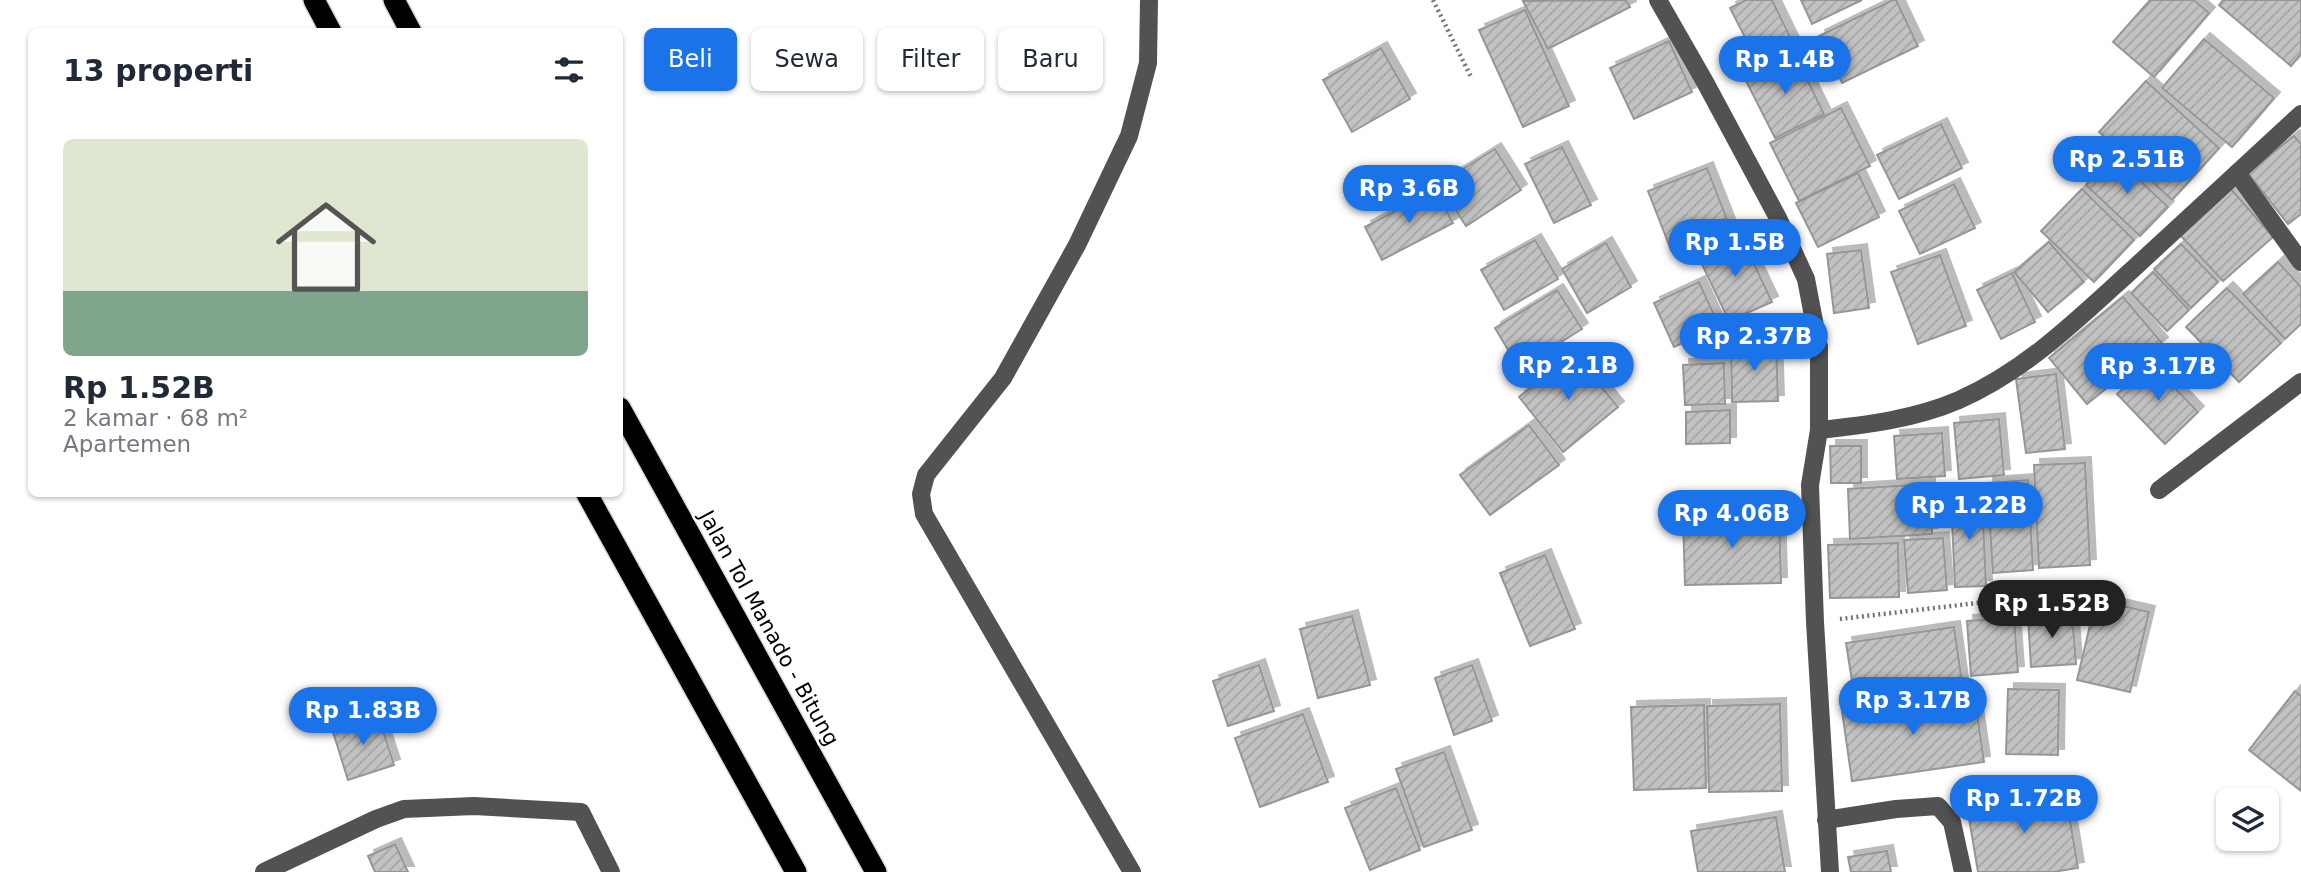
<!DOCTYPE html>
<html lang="id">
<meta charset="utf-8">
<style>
:root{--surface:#fff;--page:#f6f6f7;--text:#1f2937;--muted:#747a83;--accent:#1a73e8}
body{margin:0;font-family:"DejaVu Sans",sans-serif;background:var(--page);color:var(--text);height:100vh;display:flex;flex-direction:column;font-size:26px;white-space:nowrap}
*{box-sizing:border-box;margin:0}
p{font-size:23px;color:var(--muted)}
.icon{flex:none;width:38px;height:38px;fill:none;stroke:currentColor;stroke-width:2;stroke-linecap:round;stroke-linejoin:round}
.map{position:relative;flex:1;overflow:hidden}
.side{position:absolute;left:28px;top:28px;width:595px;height:469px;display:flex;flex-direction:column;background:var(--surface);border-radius:10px;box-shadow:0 2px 5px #0004}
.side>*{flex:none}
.hud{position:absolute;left:644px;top:28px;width:665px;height:63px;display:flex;gap:14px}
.tools{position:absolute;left:2216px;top:788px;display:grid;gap:14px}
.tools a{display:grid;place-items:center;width:63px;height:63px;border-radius:10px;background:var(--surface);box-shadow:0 2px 5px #0004;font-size:35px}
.price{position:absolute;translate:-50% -60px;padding:0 16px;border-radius:24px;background:var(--accent);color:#fff;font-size:23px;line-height:46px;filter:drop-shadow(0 2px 4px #0008)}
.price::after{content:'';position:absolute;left:50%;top:42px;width:21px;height:16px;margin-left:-10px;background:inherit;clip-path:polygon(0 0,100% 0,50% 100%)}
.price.active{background:#222;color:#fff}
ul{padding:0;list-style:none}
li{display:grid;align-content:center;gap:14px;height:371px;padding:0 35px}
li span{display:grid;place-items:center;height:217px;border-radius:10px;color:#555}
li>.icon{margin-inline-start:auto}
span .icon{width:126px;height:126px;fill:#fffc;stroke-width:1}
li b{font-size:30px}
h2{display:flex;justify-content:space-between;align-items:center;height:84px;padding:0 35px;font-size:30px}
.pill{padding:0 24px;border-radius:10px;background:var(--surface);box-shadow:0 2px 5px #0004;font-size:24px;line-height:63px}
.pill.active{background:var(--accent);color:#fff}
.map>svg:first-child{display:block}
.building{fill:url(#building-hatch);stroke:#969696;stroke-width:2;filter:url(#shadow)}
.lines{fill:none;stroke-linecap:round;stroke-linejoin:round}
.highway-casing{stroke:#dbdbdb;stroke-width:24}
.path{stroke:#747474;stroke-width:4.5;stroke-dasharray:2 3.5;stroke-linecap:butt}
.minor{stroke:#525252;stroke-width:18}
.highway{stroke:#000;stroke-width:21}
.labels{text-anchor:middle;stroke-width:5;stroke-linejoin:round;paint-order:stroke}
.street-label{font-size:21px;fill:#000;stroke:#fff}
</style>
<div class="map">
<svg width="2301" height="872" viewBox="0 0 2301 872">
<defs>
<pattern id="building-hatch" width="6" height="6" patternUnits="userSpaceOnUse" patternTransform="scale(1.75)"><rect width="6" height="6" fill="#c2c2c2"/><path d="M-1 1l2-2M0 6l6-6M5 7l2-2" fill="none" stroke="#a5a5a5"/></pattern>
<filter id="shadow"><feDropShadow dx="6" dy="-6" stdDeviation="0" flood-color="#0004"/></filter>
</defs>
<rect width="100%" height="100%" fill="#fff"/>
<g class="building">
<polygon points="1626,0 1630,7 1548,49 1523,1"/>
<polygon points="1746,0 1772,0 1796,49 1760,67 1730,8"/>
<polygon points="1801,0 1862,0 1812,24"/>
<polygon points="1893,0 1896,0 1918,46 1842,83 1819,36"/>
<polygon points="2150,0 2194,0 2209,13 2154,77 2113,42"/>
<polygon points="2223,0 2301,0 2301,54 2291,66 2219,5"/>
<polygon points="1525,10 1569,106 1523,127 1479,30"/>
<polygon points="2204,39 2274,98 2232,147 2162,88"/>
<polygon points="1669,41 1692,92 1634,119 1610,68"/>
<polygon points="1381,48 1410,99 1352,132 1323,80"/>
<polygon points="1795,54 1824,114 1775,138 1745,79"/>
<polygon points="2146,81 2219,148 2172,200 2099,132"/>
<polygon points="1841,108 1870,166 1799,201 1770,143"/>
<polygon points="1941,124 1962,168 1899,199 1877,155"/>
<polygon points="2294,136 2301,144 2301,214 2288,224 2248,173"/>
<polygon points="1562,147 1591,205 1554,223 1525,164"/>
<polygon points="1495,149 1521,190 1466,226 1439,184"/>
<polygon points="2113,155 2168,207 2140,236 2086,185"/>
<polygon points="1707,168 1730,227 1671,250 1648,191"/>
<polygon points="1858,173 1879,217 1818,247 1796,203"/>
<polygon points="1954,184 1975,228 1920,254 1899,211"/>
<polygon points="2082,189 2134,240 2094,282 2041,231"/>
<polygon points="2231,189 2273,237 2223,281 2180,235"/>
<polygon points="1435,190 1453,223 1382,260 1365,227"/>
<polygon points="1741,236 1772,302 1729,321 1698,256"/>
<polygon points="1535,240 1558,279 1504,310 1481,270"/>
<polygon points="2049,242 2084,282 2048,312 2014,272"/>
<polygon points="1606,243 1631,287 1587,313 1562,269"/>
<polygon points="2181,244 2218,282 2191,308 2154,269"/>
<polygon points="1861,250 1869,308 1834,313 1827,254"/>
<polygon points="1940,255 1966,326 1918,344 1891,272"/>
<polygon points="2278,262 2301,287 2301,324 2285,339 2243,294"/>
<polygon points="2153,272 2189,310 2167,331 2131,293"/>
<polygon points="2012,273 2035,322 2001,339 1977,290"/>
<polygon points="1699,282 1719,326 1674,347 1654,303"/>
<polygon points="2227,288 2281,343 2239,382 2186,327"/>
<polygon points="1557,290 1582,329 1519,368 1495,328"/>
<polygon points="2123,297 2162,343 2087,404 2049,358"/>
<polygon points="1776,343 1778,401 1732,402 1731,344"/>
<polygon points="1574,353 1618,407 1563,452 1519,397"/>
<polygon points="1724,363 1725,404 1685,405 1683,365"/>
<polygon points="2151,363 2198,412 2165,444 2117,394"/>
<polygon points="2056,374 2065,449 2026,453 2016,379"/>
<polygon points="1730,410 1730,443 1686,444 1686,412"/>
<polygon points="1999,419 2004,475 1959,479 1954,423"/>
<polygon points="1529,425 1559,465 1490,515 1460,475"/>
<polygon points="1942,433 1945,476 1897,479 1894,436"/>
<polygon points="1830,446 1861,446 1861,483 1831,483"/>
<polygon points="2085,463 2090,565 2039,568 2034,465"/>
<polygon points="2028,480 2033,570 1993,573 1987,483"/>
<polygon points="1929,484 1932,534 1850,539 1848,489"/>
<polygon points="1982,497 1986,586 1955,587 1951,499"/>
<polygon points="1779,514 1781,583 1685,585 1683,517"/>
<polygon points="1943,538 1947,590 1908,593 1904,540"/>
<polygon points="1898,543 1899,597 1830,598 1828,545"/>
<polygon points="1545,555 1575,629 1530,646 1500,573"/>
<polygon points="2096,600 2149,612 2130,692 2077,680"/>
<polygon points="2072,613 2076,664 2031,667 2028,616"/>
<polygon points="1352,616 1370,685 1318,698 1300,629"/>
<polygon points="2014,618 2018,672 1971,676 1967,621"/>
<polygon points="1954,627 1962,683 1855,700 1846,643"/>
<polygon points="1259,665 1274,711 1228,726 1213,681"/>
<polygon points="1472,665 1492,721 1454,735 1435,678"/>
<polygon points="2008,689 2059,690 2058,755 2006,754"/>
<polygon points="2295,691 2301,696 2301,791 2249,750"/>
<polygon points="1974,693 1984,762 1852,781 1842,711"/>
<polygon points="1780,704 1782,791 1709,792 1707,706"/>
<polygon points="1704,705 1706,788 1634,790 1631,707"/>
<polygon points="1303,714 1328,782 1260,807 1235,738"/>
<polygon points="378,715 394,765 348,780 332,729"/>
<polygon points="1444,752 1472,830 1424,847 1396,769"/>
<polygon points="1396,788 1420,850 1370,870 1345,808"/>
<polygon points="2065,790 2078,868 2053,872 1978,872 1967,806"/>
<polygon points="1776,817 1785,872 1698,872 1691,831"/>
<polygon points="395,844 408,872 375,872 368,856"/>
<polygon points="1887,851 1891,872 1851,872 1848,857"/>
</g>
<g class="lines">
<g class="highway-casing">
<g id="highway">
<polyline points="314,0 331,32"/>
<polyline points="394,0 411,32"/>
<polyline points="620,408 876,872"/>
<polyline points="587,494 796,872"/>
</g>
</g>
<g class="path">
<polyline points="1433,0 1471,77"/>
<polyline points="1840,619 2080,591"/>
</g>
<g class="minor">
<path d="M1658,0L1705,82L1778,218L1806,279L1819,347V430C1867,425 1915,419 1959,400C2027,370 2079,318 2133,269C2189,217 2245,166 2301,114"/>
<polyline points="2237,173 2301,262"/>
<polyline points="1819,430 1810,485 1815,622 1830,872"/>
<polyline points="2159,490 2301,382"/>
<polyline points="1826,820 1896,809 1938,806 1952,822 1963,872"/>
<polyline points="264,872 376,819 404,809 474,806 581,812 611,872"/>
<polyline points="1132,872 924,514 921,494 926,475 1003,378 1077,245 1129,136 1148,63 1149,0"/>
</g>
<use href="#highway" class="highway"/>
</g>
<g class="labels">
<g class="street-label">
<text transform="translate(769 628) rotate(61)" y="7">Jalan Tol Manado - Bitung</text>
</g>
</g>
</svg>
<div class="tools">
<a><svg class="icon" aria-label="layers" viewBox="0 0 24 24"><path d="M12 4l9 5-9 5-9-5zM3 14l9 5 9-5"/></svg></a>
</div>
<b class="price" style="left:1785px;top:96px">Rp 1.4B</b>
<b class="price" style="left:2127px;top:196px">Rp 2.51B</b>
<b class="price" style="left:1409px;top:225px">Rp 3.6B</b>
<b class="price" style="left:1735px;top:279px">Rp 1.5B</b>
<b class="price" style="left:1754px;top:373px">Rp 2.37B</b>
<b class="price" style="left:1568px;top:402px">Rp 2.1B</b>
<b class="price" style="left:2158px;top:403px">Rp 3.17B</b>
<b class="price" style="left:1969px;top:542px">Rp 1.22B</b>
<b class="price" style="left:1732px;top:550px">Rp 4.06B</b>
<b class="price active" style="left:2052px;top:640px">Rp 1.52B</b>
<b class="price" style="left:1913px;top:737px">Rp 3.17B</b>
<b class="price" style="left:363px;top:747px">Rp 1.83B</b>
<b class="price" style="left:2024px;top:835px">Rp 1.72B</b>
<div class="hud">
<a class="pill active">Beli</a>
<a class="pill">Sewa</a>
<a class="pill">Filter</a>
<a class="pill">Baru</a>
</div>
<section class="side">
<h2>13 properti<svg class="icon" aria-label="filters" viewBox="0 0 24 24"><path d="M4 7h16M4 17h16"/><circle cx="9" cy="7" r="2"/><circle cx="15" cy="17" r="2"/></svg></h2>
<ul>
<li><span style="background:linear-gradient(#dfe7d0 70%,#7fa58c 0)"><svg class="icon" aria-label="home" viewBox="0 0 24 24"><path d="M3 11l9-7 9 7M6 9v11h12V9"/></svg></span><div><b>Rp 1.52B</b><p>2 kamar · 68 m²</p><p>Apartemen</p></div></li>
</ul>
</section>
</div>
